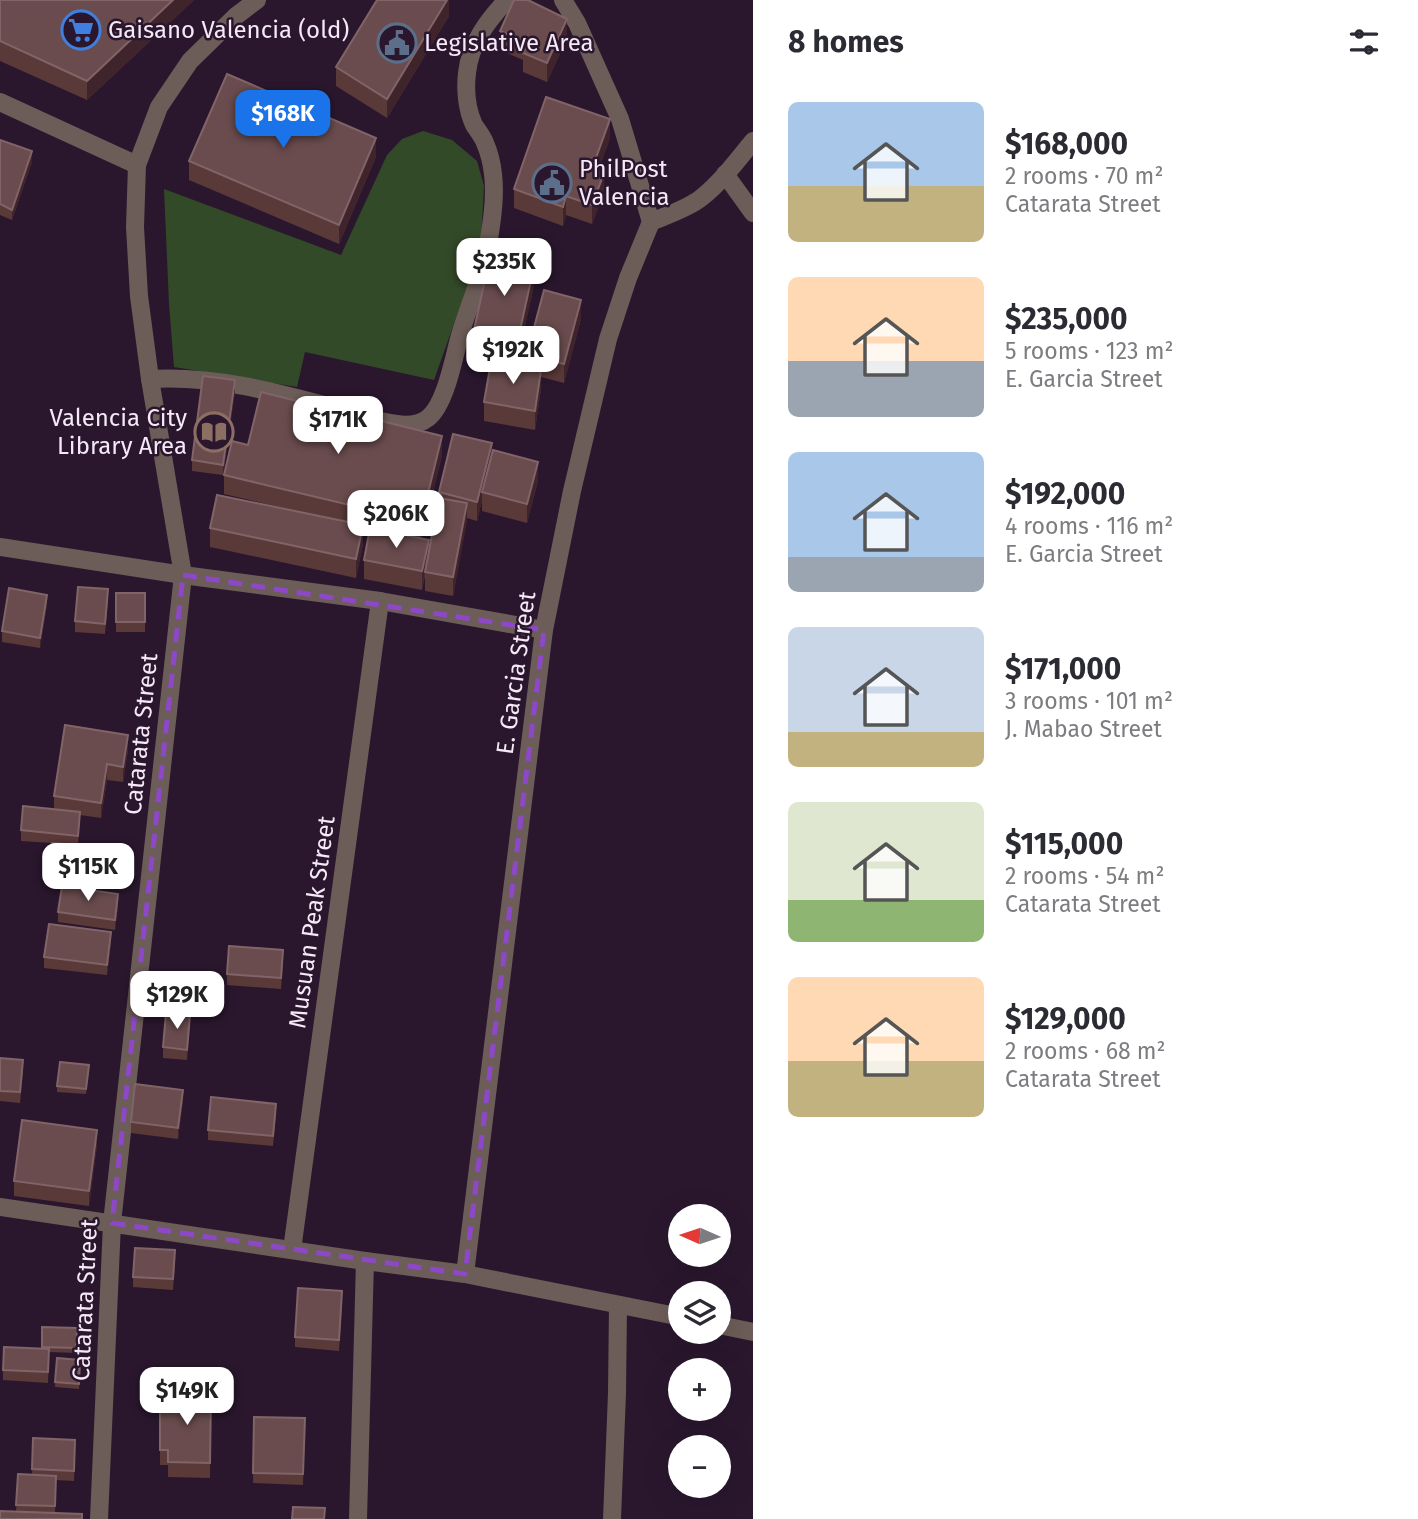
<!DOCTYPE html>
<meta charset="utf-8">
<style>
:root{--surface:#fff;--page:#f7f7f7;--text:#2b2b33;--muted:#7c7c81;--accent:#1a73e8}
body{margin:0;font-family:"Fira Sans",sans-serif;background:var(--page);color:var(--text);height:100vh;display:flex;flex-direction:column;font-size:26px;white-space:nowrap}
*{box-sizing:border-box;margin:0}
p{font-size:23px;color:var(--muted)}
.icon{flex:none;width:38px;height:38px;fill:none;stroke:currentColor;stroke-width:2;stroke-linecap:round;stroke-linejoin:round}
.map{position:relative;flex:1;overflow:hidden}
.sheet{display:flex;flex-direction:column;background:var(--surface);width:665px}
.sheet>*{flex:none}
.needle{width:46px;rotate:273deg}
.buttons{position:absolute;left:668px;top:1204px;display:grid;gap:14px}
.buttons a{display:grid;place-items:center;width:63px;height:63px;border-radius:50%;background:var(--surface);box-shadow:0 7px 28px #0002;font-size:35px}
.price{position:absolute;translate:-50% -60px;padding:0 16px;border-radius:14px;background:#fff;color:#222;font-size:23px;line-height:46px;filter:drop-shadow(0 2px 4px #0008)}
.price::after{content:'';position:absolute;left:50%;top:42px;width:21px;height:16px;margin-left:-10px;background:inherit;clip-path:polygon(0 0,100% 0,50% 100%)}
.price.on{background:var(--accent);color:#fff}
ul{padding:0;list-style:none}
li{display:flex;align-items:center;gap:21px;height:175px;padding:0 35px}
li span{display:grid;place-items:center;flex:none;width:196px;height:140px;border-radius:10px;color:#555}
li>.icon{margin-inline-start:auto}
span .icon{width:84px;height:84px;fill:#fffc;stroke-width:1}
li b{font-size:30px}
h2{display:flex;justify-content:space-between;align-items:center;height:84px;padding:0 35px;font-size:30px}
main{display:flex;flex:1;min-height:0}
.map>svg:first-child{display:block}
.green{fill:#334a28}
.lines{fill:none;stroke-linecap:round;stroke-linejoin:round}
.minor{stroke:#6d5d58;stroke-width:18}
.wall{fill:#5a3939}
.shaded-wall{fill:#40242c}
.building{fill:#6a4c4e;stroke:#806468;stroke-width:2}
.marked{fill:none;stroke:#8d48c7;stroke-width:5;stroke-dasharray:14 9;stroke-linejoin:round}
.labels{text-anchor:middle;stroke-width:5;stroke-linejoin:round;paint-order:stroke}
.poi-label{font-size:24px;fill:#f5e8f7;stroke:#2a172e;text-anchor:start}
.street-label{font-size:24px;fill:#f5e8f7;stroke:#2a172e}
</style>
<main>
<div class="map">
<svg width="753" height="1519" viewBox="0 0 753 1519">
<rect width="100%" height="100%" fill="#2a172e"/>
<polygon class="green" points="423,131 452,140 477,161 484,186 481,242 466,290 434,380 305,352 297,387 174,367 169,304 164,189 341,255 387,155 402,139"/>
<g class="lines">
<g class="minor">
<polyline points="563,0 577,23 620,119 651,222"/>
<polyline points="0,102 137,165"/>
<polyline points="725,174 753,213"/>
<path d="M150,379C216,375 279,393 342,410"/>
<path d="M372,419C390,423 413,430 428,418C446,404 454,356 460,335C468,308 480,281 486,254C491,230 496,198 493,174C492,165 489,152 485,143C483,137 478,131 474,125C467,110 465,90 467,73C470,44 487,21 507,0"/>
<polyline points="0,547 183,575 380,601 544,630"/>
<polyline points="0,1207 365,1261 465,1274 681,1317"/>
<polyline points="292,1250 380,601"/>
<path d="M465,1274L544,630L572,491L608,339L628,278L651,222C667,215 687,209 701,198C721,182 737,161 753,141"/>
<polyline points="719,1325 753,1332"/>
<polyline points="99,1519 112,1223 183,575 150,379 139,296 135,227 137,165 159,107 190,61 236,16 257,0"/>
<polyline points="358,1519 365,1261"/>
<polyline points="612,1519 617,1393 618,1305"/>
</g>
</g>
<g class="wall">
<polygon points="0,0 194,0 87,100 0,61"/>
<polygon points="449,0 449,16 387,118 336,86 336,67"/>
<polygon points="500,31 567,38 547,82 523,72 523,60 500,50"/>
<polygon points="610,138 598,171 604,192 592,224 566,215 563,226 514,208 514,189"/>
<polygon points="0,140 32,162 12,220 0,215"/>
<polygon points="376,157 339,244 189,180 189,161"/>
<polygon points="537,272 516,366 527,368 527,354 581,319 564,383 541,377 541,389 535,430 484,421 484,402 490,366 471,362 471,343"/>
<polygon points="235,391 223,475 192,471 192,460"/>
<polygon points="379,420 442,455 422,538 429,552 439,501 439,492 492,457 538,481 527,523 482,511 482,500 477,521 467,518 453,596 425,591 425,576 422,590 364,579 364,560 370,529 363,527 363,544 356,578 210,547 210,528 296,511 224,494 224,475 248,445"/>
<rect x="116" y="593" width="29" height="39"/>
<polygon points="108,600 105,634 75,632 75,621"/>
<polygon points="47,605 40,648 2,642 2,631"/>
<polygon points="128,750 123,782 107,780 101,818 80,815 78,846 86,857 84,887 50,885 52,843 21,841 21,830 54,809 54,796"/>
<polygon points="118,905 115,930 58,922 58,912"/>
<polygon points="111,942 107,975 44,968 44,957"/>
<polygon points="283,961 281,989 227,985 227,974"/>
<polygon points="190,1025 187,1060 163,1058 163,1047"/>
<polygon points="0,1058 23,1070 20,1103 0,1101"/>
<polygon points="89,1071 86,1094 57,1092 57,1086"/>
<polygon points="183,1100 178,1139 131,1133 131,1122"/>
<polygon points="276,1114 273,1146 208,1140 208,1130"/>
<polygon points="97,1145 89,1206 14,1196 14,1181"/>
<polygon points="175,1261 173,1290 133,1287 133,1277"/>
<polygon points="342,1301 339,1351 295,1347 295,1337"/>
<polygon points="42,1327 77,1328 76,1353 49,1352 48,1383 3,1380 3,1370 42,1349"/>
<polygon points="57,1358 80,1360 79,1389 55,1387"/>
<polygon points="211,1393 210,1478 168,1477 168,1465 160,1465 160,1402 171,1402"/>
<polygon points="254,1417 305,1418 303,1485 253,1483"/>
<polygon points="33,1438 75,1451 74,1481 56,1480 55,1513 16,1512 18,1474 32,1475"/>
</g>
<g class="shaded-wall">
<polygon points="173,0 194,0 87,100 87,81"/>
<polygon points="447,0 449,0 449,16 387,118 387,99"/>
<polygon points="567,19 567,38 547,82 547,63"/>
<polygon points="610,119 610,138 592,188 592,169"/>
<polygon points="376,138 376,157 339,244 339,225"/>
<polygon points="32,151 32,162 12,220 12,210"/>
<polygon points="604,173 604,192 592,224 592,205"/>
<polygon points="566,196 566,215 563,226 563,207"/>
<polygon points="537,253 537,272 515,372 515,353"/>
<polygon points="581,300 581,319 564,383 564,364"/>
<polygon points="541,370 541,389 535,430 535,411"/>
<polygon points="235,380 235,391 223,475 223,465"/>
<polygon points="442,436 442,455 421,541 421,522"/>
<polygon points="492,443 492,462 482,492 482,500 477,521 477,502"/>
<polygon points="538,462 538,481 527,523 527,504"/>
<polygon points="467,503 467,522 453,596 453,577"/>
<polygon points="363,525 363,544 356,578 356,559"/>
<polygon points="429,540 429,559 425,572 422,590 422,571"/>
<polygon points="47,595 47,605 40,648 40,638"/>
<polygon points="128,735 128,750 123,782 123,767"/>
<polygon points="107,764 107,780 101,818 101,803"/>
<polygon points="118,894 118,905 115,930 115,920"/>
<polygon points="111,932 111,942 107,975 107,965"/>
<polygon points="190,1015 190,1025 187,1060 187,1050"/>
<polygon points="183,1090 183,1100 178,1139 178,1128"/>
<polygon points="97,1130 97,1145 89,1206 89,1191"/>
</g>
<g class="building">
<polygon points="0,0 173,0 87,81 0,41"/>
<polygon points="377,0 447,0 387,99 336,67"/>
<polygon points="514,0 528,0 567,19 547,63 523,53 527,43 500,31"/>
<polygon points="227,74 376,138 339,225 189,161"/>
<polygon points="546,97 610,119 592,169 604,173 592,205 566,196 563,207 514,189"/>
<polygon points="0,140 32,151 12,210 0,204"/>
<polygon points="493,244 537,253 515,353 471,343"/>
<polygon points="544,290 581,300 564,364 527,354"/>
<polygon points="491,362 541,370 535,411 484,402"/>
<polygon points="203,376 235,380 223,465 192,460"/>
<polygon points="261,392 321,407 323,398 379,411 377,420 442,436 421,522 224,475 232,441 248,445"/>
<polygon points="453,434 492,443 477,502 439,492"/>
<polygon points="493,450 538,462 527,504 482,492"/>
<polygon points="217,495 363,525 356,559 210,528"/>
<polygon points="439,498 467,503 453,577 425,572"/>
<polygon points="370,528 429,540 422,571 364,560"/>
<polygon points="78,587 108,589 105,624 75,621"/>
<polygon points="9,588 47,595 40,638 2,631"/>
<rect x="116" y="593" width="29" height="29"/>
<polygon points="65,725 128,735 123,767 107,764 101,803 54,796"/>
<polygon points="23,806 80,812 78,836 21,830"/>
<polygon points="52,843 86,846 84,877 50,874"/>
<polygon points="62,886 118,894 115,920 58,912"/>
<polygon points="49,924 111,932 107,965 44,957"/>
<polygon points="229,946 283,950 281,978 227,974"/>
<polygon points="166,1013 190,1015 187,1050 163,1047"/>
<polygon points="0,1058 23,1060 20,1092 0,1091"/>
<polygon points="60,1062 89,1065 86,1089 57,1086"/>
<polygon points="135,1084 183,1090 178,1128 131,1122"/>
<polygon points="211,1097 276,1104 273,1136 208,1130"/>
<polygon points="22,1120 97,1130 89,1191 14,1181"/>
<polygon points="135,1248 175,1250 173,1279 133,1277"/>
<polygon points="298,1288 342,1291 339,1340 295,1337"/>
<polygon points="42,1327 77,1328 76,1348 42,1347"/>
<polygon points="4,1347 49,1349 48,1372 3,1370"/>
<polygon points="57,1358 80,1360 79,1384 55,1382"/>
<polygon points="171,1392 211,1393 210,1463 168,1462 168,1450 160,1450 160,1402 171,1402"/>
<polygon points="254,1417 305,1418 303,1474 253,1473"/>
<polygon points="33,1438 75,1440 74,1471 32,1469"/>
<polygon points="18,1474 56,1476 55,1506 16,1505"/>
<polygon points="293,1507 325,1508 324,1519 292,1519"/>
<polygon points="0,1511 82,1514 82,1519 0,1519"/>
</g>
<path class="marked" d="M183,575L544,630L465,1274L112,1223Z"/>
<defs>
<g id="supermarket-ring" transform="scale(2.0125)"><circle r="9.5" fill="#2a172e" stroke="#3f7fe0" stroke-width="1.5"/><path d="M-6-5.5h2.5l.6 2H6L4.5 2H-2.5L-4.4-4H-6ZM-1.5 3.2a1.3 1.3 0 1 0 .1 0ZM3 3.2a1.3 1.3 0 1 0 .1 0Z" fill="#3f7fe0"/></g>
<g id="civic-ring" transform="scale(2.0125)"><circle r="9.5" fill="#2a172e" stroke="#5c6f8a" stroke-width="1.5"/><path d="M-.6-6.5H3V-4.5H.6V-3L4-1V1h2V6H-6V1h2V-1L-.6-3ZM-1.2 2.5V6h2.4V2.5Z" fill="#5c6f8a"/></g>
<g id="library-ring" transform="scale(2.0125)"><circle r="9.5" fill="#2a172e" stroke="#8d6e63" stroke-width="1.5"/><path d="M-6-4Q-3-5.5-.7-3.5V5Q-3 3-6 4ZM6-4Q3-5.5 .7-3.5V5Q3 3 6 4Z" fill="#8d6e63"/></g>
</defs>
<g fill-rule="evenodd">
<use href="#supermarket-ring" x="81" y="30"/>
<use href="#civic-ring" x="397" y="43"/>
<use href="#civic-ring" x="552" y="183"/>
<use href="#library-ring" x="214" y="432"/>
</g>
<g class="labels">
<g class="poi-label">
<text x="108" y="38">Gaisano Valencia (old)</text>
<text x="424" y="51">Legislative Area</text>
<text x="579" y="177">PhilPost<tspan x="579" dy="28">Valencia</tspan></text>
<text x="187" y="426" text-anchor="end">Valencia City<tspan x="187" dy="28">Library Area</tspan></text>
</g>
<g class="street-label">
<text transform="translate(516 673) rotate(-82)" y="8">E. Garcia Street</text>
<text transform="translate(141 734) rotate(-84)" y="8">Catarata Street</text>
<text transform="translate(312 922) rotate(-82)" y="8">Musuan Peak Street</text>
<text transform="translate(85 1300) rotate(-87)" y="8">Catarata Street</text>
</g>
</g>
</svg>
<div class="buttons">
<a><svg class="needle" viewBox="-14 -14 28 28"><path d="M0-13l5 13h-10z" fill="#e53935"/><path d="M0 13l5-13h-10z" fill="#7c7c81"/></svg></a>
<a><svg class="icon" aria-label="layers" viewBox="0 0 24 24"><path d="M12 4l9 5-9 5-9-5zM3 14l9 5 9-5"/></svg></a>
<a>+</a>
<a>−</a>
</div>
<b class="price on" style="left:283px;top:150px">$168K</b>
<b class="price" style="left:504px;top:298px">$235K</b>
<b class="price" style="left:513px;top:386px">$192K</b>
<b class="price" style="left:338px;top:456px">$171K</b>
<b class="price" style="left:396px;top:550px">$206K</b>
<b class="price" style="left:88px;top:903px">$115K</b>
<b class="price" style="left:177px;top:1031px">$129K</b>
<b class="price" style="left:187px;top:1427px">$149K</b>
</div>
<section class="sheet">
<h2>8 homes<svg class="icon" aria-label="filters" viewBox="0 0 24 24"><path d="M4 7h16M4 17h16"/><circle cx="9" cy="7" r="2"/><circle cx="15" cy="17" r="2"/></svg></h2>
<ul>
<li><span style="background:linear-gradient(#a9c7e8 60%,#c2b280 0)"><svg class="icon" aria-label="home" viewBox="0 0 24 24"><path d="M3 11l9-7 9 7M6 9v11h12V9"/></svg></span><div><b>$168,000</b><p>2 rooms · 70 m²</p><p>Catarata Street</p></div></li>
<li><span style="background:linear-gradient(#ffd9b3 60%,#9aa5b1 0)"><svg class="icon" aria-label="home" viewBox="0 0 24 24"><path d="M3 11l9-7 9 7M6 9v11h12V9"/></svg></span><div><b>$235,000</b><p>5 rooms · 123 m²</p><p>E. Garcia Street</p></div></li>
<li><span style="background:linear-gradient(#a9c7e8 75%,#9aa5b1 0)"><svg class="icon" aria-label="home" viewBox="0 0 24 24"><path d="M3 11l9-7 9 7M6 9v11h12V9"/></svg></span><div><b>$192,000</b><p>4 rooms · 116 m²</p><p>E. Garcia Street</p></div></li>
<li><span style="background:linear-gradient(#c9d6e8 75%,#c2b280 0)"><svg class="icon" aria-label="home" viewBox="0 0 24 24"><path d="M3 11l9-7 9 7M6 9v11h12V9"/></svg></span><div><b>$171,000</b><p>3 rooms · 101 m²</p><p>J. Mabao Street</p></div></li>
<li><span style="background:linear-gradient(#dfe7d0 70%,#8fb573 0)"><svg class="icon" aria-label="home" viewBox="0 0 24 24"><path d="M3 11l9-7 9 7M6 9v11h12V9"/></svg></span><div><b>$115,000</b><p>2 rooms · 54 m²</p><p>Catarata Street</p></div></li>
<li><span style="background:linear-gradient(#ffd9b3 60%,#c2b280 0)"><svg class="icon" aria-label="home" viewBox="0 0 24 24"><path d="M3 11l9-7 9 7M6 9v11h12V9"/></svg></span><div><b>$129,000</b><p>2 rooms · 68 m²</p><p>Catarata Street</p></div></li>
</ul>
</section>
</main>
